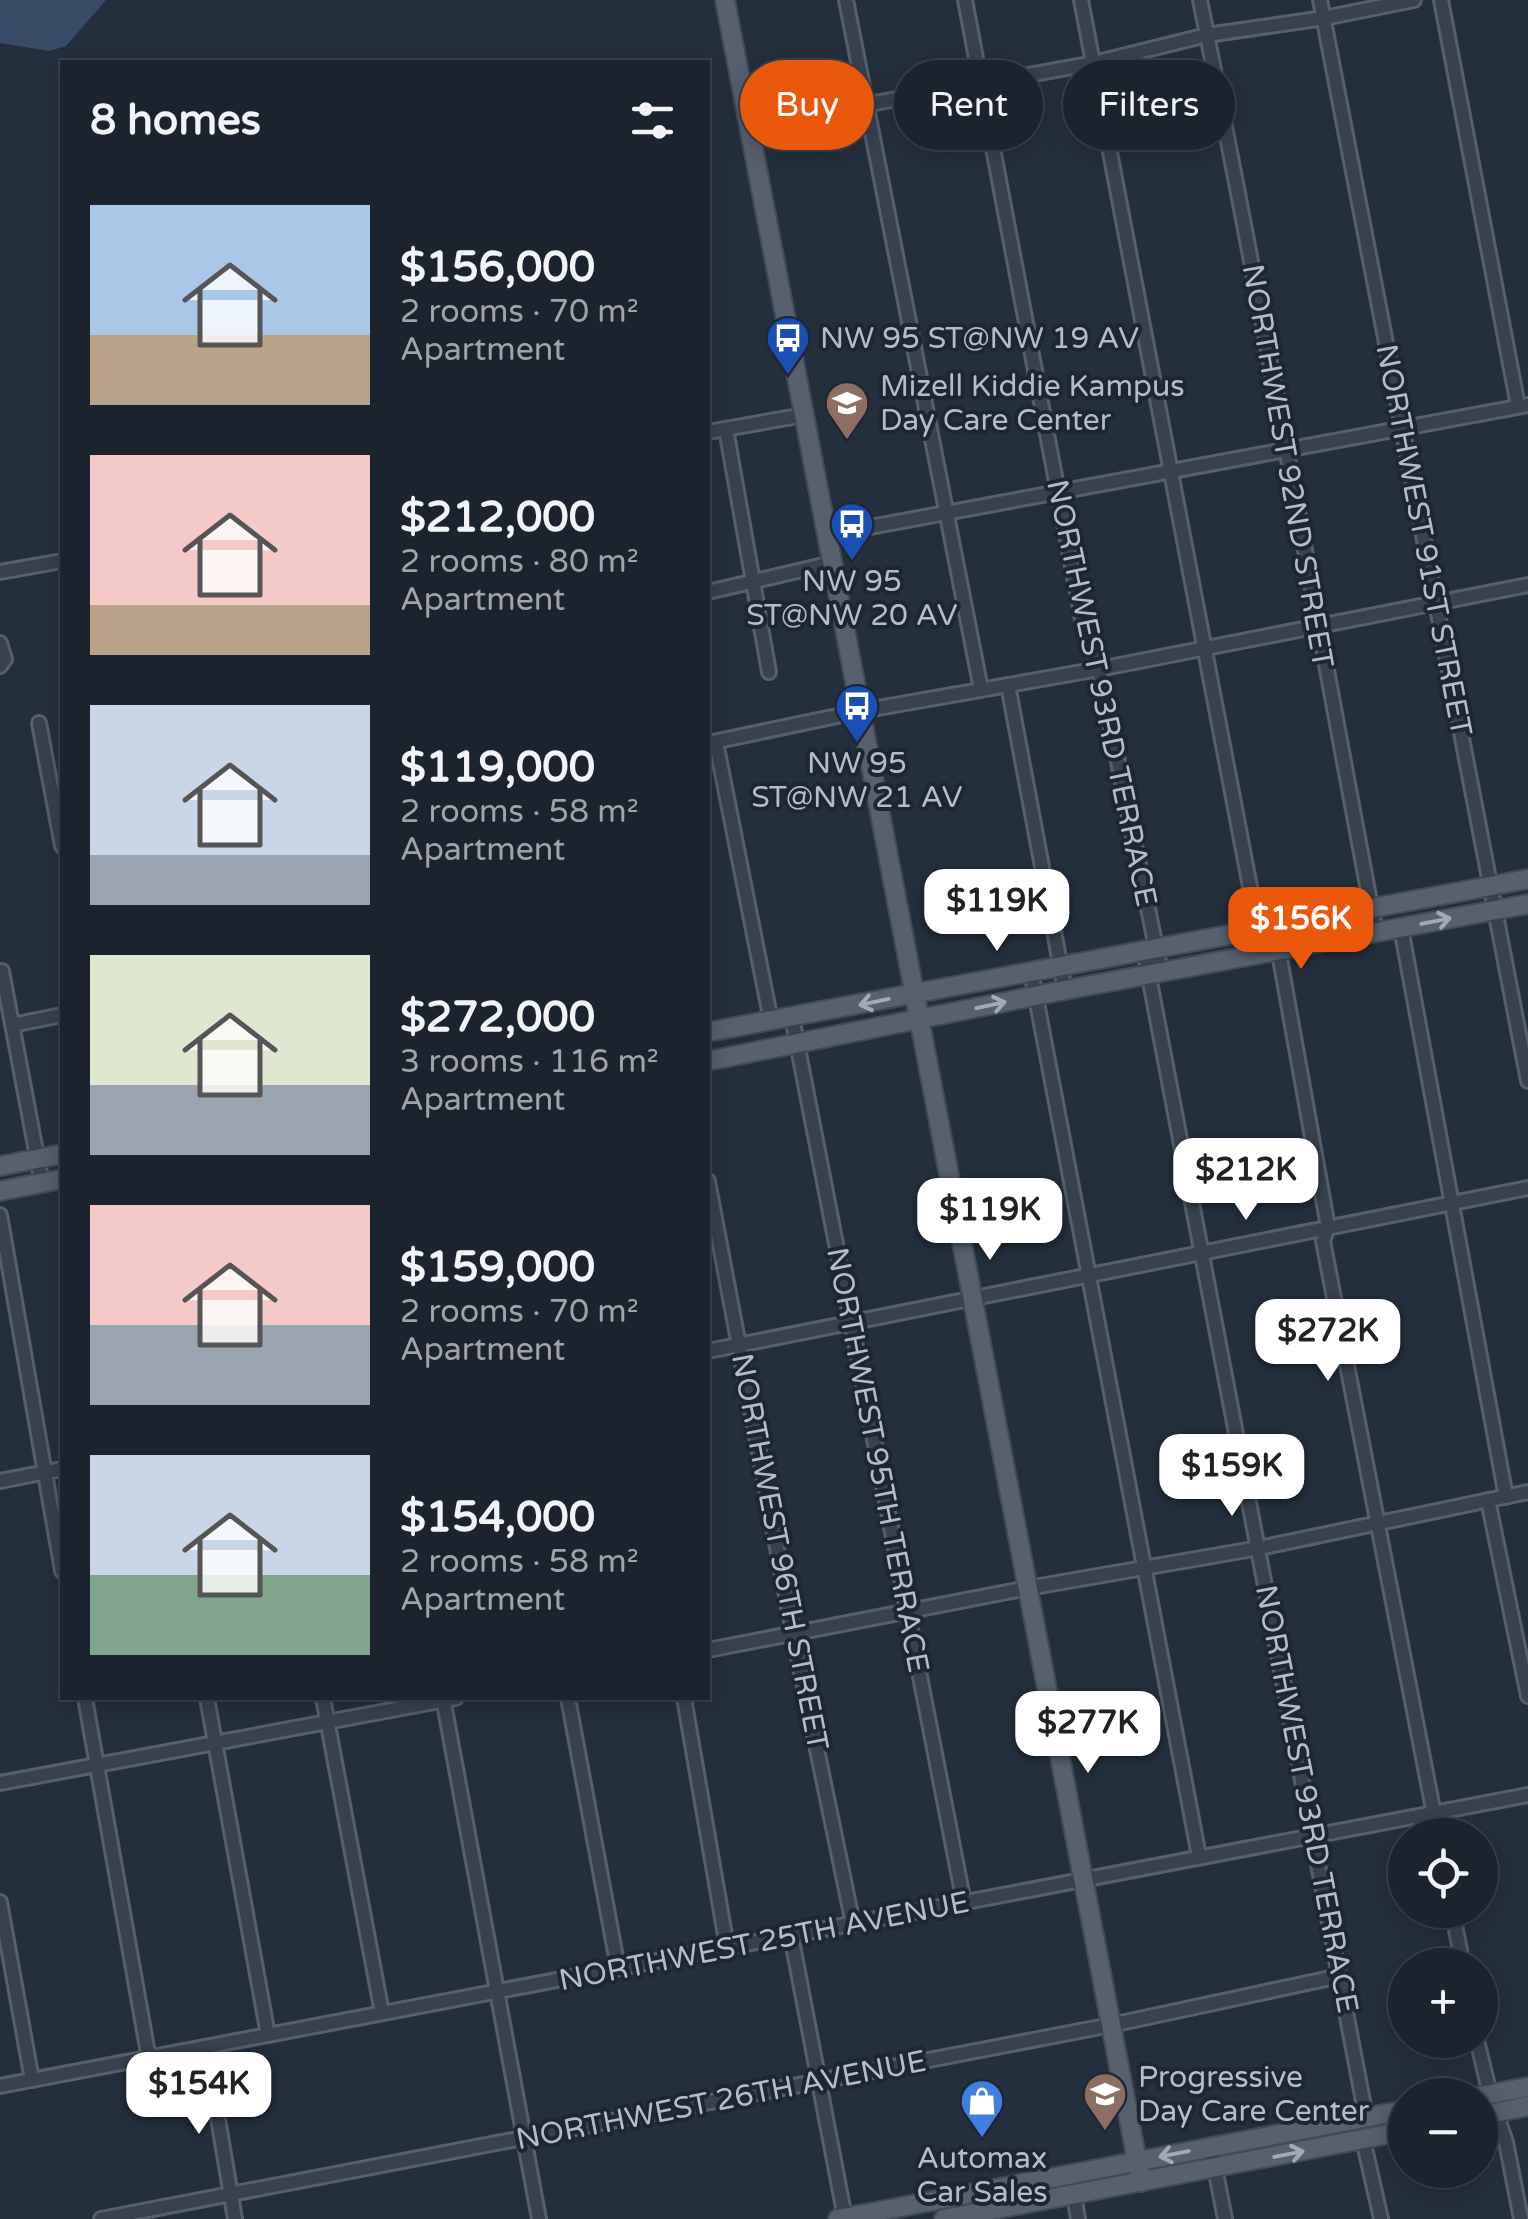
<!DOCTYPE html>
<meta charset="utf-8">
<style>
:root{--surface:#1b232e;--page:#282f3a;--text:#f1f3f6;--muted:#a0a4aa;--line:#39404a;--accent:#ea580c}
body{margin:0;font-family:"Varela Round",sans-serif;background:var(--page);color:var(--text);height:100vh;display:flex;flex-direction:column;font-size:38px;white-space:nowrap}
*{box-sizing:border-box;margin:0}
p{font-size:32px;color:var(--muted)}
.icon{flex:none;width:55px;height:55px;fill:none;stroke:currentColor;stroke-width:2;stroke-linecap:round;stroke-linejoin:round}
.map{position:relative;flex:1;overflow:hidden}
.panel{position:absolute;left:60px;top:60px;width:650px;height:1640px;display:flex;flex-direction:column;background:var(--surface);border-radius:0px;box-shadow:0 5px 25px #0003,0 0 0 2px var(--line)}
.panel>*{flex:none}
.hud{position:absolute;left:740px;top:60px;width:638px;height:90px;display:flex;gap:20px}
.buttons{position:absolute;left:1388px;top:1818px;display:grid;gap:20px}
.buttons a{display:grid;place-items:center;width:110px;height:110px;border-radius:50%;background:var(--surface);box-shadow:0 5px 25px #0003,0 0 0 2px var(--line);font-size:50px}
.price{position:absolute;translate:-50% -85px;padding:0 22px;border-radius:20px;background:#fff;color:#222;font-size:32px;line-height:65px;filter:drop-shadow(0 2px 5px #0008)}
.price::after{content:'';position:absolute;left:50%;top:60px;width:30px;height:22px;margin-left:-15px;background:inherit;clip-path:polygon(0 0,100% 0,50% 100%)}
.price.selected{background:var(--accent);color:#fff}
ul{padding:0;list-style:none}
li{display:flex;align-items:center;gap:30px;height:250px;padding:0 30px}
li span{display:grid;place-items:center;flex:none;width:280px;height:200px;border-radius:0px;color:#555}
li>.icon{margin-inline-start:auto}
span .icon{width:120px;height:120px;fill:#fffc;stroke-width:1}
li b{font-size:42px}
h2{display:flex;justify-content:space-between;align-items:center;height:120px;padding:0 30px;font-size:42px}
.tag{padding:0 35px;border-radius:45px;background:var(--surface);box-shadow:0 5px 25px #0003,0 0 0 2px var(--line);font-size:35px;line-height:90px}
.tag.selected{background:var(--accent);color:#fff}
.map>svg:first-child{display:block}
.water{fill:#394c67}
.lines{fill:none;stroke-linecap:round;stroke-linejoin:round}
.minor-casing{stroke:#565f6c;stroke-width:18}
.major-casing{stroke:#414a57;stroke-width:22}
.minor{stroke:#38414e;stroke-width:12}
.major{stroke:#56606e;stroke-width:18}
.oneway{stroke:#a1aab7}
.labels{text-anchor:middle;stroke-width:8;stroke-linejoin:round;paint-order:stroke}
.poi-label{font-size:30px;fill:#b4bcc9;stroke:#1d2633;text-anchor:start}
.street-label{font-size:30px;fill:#b4bcc9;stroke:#1d2633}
</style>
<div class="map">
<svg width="1528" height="2219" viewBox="0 0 1528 2219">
<rect width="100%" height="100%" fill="#242f3e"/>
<polygon class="water" points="0,0 106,0 66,46 49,51 0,43"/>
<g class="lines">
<g class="minor-casing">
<g id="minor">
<polyline points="846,0 981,689"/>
<polyline points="965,0 1082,619 1099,669 1161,972"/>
<polyline points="1081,0 1263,955"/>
<path d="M1200,0C1263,310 1317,622 1376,933"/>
<polyline points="1320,0 1528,1081"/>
<polyline points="1441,0 1518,406"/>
<polyline points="749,126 1094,63 1207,35 1324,18 1414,0"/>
<polyline points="726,429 769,672"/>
<polyline points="708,432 804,415"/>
<polyline points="827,535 1528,405"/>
<polyline points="0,572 62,561"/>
<polyline points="708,592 832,563"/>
<polyline points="0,643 5,659 0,666"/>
<polyline points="1008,685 1065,990"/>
<polyline points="39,723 62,846"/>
<polyline points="716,742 771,1021"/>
<polyline points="708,743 861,711 1099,669 1528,585"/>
<polyline points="1274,925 1328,1227 1323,1241 1438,1835"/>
<polyline points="1401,928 1506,1497"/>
<polyline points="1144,950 1366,2117"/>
<polyline points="2,971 42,1183"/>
<polyline points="1031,971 1199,1856"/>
<polyline points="792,1017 964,1903"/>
<polyline points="12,1025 62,1015"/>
<polyline points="708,1181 793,1633 853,1924"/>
<polyline points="0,1215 62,1571"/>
<polyline points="708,1351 1528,1188"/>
<polyline points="0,1481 62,1469"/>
<polyline points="1488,1500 1528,1696"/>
<polyline points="708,1650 1028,1588 1259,1548 1528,1492"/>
<polyline points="85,1698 149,2059"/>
<polyline points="207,1698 268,2035"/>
<polyline points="323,1698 382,2013"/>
<polyline points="443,1698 539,2219"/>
<polyline points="568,1698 618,1968"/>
<polyline points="684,1698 727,1947"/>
<polyline points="0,1783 456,1698"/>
<polyline points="0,1902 32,2080"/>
<polyline points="1452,1910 1463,1965"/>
<polyline points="791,1935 845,2218"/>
<polyline points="1477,2040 1490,2094"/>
<polyline points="206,2048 235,2219"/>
<polyline points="0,2086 1528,1795"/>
<polyline points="1496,2113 1506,2142 1521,2219"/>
<polyline points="1363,2139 1381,2219"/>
<polyline points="1211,2147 1225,2219"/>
<polyline points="1074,2195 1078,2219"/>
<polyline points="101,2219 1111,2025 1340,1976"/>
</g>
</g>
<g class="major-casing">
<g id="major">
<polyline points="725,0 1141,2182"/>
<polyline points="708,1032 1528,879"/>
<polyline points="708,1061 1065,990 1528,904"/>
<polyline points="0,1166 62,1154"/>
<polyline points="0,1191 62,1179"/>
<polyline points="1480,2096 1528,2087"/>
<polyline points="1480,2116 1528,2106"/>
<polyline points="838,2219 1405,2110"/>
<polyline points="944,2219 1405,2131"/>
</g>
</g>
<use href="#minor" class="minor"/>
<use href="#major" class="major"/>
</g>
<defs><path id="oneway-shaft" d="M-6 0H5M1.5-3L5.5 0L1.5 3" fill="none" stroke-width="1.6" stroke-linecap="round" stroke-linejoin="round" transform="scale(2.5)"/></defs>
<g class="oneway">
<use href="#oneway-shaft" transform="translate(1436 921) rotate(-11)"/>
<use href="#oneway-shaft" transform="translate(874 1002) rotate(168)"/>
<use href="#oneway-shaft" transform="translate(991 1005) rotate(-12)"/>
<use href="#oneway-shaft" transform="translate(1174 2154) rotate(169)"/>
<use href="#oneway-shaft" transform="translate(1289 2154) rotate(-11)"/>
</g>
<defs>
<g id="bus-pin" transform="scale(2.25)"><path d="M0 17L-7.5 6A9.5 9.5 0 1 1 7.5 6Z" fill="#1a4fb4" stroke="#1d2633"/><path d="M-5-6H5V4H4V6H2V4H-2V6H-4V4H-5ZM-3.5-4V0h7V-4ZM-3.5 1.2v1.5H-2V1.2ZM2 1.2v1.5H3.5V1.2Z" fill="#fff"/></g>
<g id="school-pin" transform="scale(2.25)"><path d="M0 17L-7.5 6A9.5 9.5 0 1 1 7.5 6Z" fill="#8d6e63" stroke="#1d2633"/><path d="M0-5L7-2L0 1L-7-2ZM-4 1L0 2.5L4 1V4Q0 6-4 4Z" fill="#fff"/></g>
<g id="shop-pin" transform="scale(2.25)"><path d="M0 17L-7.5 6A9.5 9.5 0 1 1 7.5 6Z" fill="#3f7fe0" stroke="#1d2633"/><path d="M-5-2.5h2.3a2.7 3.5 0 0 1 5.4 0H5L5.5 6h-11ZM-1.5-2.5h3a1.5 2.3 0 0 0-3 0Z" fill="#fff"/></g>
</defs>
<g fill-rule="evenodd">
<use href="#bus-pin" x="788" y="338"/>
<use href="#school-pin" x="847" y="403"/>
<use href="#bus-pin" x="852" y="524"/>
<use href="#bus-pin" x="857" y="706"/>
<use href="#school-pin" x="1105" y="2094"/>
<use href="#shop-pin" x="982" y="2101"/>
</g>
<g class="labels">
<g class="poi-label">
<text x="820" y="348">NW 95 ST@NW 19 AV</text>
<text x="880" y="396">Mizell Kiddie Kampus<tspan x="880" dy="34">Day Care Center</tspan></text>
<text x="852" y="591" text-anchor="middle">NW 95<tspan x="852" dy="34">ST@NW 20 AV</tspan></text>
<text x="857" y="773" text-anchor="middle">NW 95<tspan x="857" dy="34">ST@NW 21 AV</tspan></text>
<text x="1138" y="2087">Progressive<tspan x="1138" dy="34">Day Care Center</tspan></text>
<text x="982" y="2168" text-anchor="middle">Automax<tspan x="982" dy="34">Car Sales</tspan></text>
</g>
<g class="street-label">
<text transform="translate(1288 466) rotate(80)" y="10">NORTHWEST 92ND STREET</text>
<text transform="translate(1424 540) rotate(79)" y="10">NORTHWEST 91ST STREET</text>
<text transform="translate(1102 693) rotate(78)" y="10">NORTHWEST 93RD TERRACE</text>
<text transform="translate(878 1460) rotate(79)" y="10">NORTHWEST 95TH TERRACE</text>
<text transform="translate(780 1552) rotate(79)" y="10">NORTHWEST 96TH STREET</text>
<text transform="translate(1307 1799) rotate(79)" y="10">NORTHWEST 93RD TERRACE</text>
<text transform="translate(764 1941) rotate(-11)" y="10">NORTHWEST 25TH AVENUE</text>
<text transform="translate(721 2100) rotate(-11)" y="10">NORTHWEST 26TH AVENUE</text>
</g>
</g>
</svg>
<div class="buttons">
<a><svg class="icon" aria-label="locate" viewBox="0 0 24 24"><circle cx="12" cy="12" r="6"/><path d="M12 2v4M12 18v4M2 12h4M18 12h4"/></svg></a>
<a>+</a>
<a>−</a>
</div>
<b class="price" style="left:997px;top:954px">$119K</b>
<b class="price selected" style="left:1301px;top:972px">$156K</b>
<b class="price" style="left:1246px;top:1223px">$212K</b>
<b class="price" style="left:990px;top:1263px">$119K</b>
<b class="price" style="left:1328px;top:1384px">$272K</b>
<b class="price" style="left:1232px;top:1519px">$159K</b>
<b class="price" style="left:1088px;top:1776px">$277K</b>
<b class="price" style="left:199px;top:2137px">$154K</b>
<div class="hud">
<a class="tag selected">Buy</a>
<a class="tag">Rent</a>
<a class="tag">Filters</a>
</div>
<section class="panel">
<h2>8 homes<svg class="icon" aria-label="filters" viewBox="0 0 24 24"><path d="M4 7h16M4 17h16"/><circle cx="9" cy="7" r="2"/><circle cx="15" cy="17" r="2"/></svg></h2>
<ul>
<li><span style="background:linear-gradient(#a9c7e8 65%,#b9a48a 0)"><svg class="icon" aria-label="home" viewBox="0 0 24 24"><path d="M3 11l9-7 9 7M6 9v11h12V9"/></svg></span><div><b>$156,000</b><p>2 rooms · 70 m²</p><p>Apartment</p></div></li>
<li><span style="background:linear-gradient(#f6c9c9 75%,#b9a48a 0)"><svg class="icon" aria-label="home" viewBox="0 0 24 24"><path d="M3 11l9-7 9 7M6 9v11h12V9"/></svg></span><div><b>$212,000</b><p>2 rooms · 80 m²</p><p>Apartment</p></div></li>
<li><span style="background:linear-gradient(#c9d6e8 75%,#9aa5b1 0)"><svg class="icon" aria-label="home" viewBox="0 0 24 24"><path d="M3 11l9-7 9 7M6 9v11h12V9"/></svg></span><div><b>$119,000</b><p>2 rooms · 58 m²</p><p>Apartment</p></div></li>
<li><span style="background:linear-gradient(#dfe7d0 65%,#9aa5b1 0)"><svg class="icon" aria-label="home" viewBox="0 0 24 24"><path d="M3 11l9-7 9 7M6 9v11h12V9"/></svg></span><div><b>$272,000</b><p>3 rooms · 116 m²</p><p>Apartment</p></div></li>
<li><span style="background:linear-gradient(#f6c9c9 60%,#9aa5b1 0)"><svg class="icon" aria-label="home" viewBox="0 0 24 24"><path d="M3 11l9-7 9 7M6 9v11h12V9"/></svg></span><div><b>$159,000</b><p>2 rooms · 70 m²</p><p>Apartment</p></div></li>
<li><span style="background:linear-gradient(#c9d6e8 60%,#7fa58c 0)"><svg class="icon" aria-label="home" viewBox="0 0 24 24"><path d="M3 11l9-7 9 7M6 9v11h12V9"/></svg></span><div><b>$154,000</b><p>2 rooms · 58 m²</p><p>Apartment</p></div></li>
</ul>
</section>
</div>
